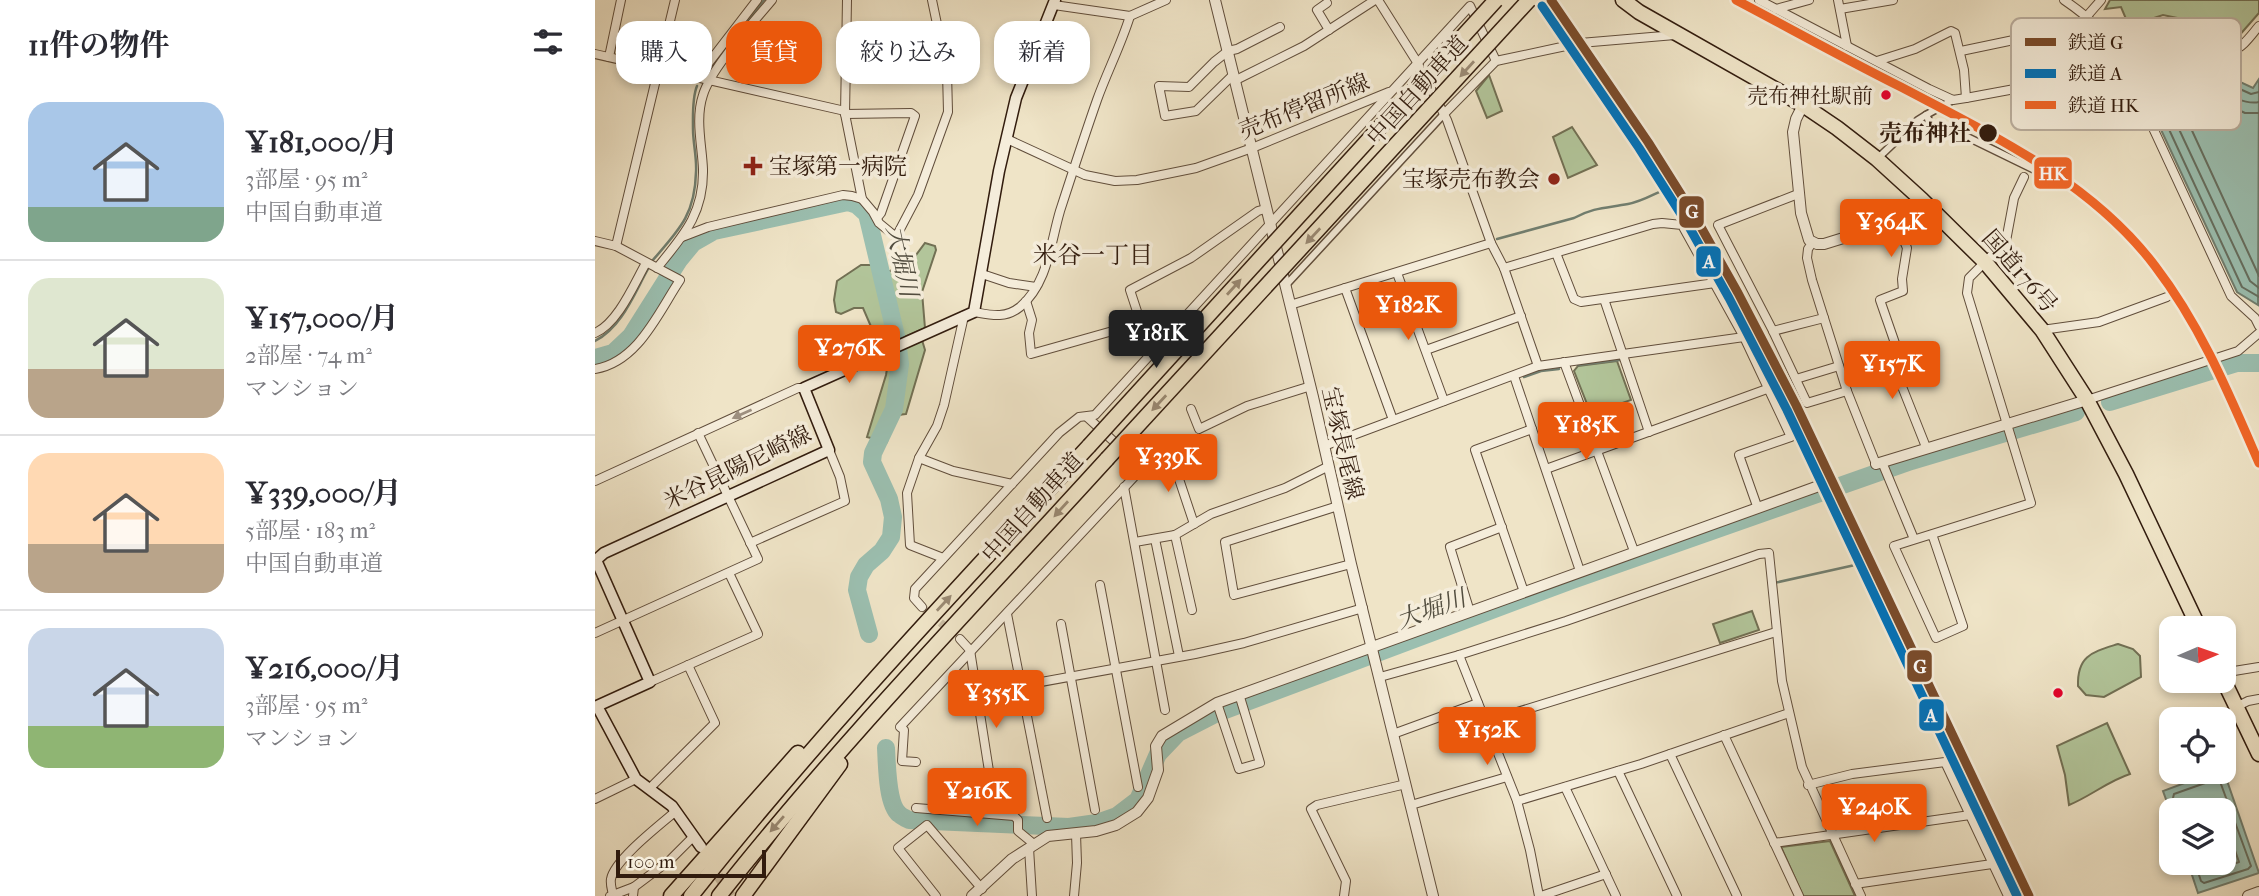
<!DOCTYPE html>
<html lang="ja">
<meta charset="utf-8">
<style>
:root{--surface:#fff;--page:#f2f2f3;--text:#2b2b33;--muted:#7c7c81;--line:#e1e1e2;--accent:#ea580c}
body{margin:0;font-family:"IM FELL French Canon","Noto Serif JP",serif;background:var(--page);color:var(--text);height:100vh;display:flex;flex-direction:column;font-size:26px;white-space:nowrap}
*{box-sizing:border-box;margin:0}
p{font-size:23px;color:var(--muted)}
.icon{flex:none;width:38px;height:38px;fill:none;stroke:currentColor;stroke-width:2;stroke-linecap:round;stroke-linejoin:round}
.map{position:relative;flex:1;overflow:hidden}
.drawer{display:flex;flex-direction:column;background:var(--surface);width:595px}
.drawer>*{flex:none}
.guide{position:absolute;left:21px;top:21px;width:665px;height:63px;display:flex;gap:14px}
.needle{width:46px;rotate:88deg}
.fabs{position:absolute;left:1564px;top:616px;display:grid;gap:14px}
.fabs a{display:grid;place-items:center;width:77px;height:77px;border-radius:14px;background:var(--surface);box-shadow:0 4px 10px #0003;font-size:35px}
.scale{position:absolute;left:21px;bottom:18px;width:150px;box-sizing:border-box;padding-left:7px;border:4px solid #321c0e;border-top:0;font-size:19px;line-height:24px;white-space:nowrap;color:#321c0e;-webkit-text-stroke:5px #f5eddb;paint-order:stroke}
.price{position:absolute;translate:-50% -60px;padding:0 16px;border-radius:7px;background:var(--accent);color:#fff;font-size:23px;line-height:46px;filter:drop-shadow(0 2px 4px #0008)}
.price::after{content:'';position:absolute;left:50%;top:42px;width:21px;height:16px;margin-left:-10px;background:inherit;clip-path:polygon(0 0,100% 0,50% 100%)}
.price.on{background:#222;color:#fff}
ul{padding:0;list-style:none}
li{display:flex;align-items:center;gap:21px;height:175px;padding:0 28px}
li+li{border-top:2px solid var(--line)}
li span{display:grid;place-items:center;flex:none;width:196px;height:140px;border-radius:21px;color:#555}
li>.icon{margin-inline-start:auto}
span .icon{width:84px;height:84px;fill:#fffc;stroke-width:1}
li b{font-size:30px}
h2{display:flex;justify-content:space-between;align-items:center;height:84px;padding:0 28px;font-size:30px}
.chip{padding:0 24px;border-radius:21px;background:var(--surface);box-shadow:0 4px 10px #0003;font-size:24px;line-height:63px}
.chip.on{background:var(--accent);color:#fff}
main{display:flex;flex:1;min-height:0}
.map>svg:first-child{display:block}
.green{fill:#b2c59a;stroke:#727054;stroke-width:2}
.water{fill:#9bbfb0;stroke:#717e6f;stroke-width:2}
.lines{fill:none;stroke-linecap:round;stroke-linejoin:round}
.shore{stroke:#666e5f;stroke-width:2}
.stream{stroke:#717e6f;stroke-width:2.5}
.river{stroke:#9bbfb0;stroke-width:18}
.minor-tunnel{stroke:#c9bca2;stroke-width:8;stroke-dasharray:8 4;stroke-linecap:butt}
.secondary-tunnel{stroke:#c9bca2;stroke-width:10;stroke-dasharray:10 5;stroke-linecap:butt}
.pedestrian-casing{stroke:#614e3c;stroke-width:9}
.minor-casing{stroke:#614e3c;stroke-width:10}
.tertiary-casing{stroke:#614e3c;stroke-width:12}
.secondary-casing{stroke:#321c0e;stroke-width:13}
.trunk-casing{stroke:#321c0e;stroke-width:17}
.motorway-casing{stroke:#321c0e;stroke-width:17}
.pedestrian{stroke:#f5eddb;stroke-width:6}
.minor{stroke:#f5eddb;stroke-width:8}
.tertiary{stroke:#f5eddb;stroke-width:10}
.secondary{stroke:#f5eddb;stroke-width:10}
.trunk{stroke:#efe4c7;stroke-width:14}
.motorway{stroke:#efe4c7;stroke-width:14}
.motorway-bridge-casing{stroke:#321c0e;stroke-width:17;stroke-linecap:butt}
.motorway-bridge{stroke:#efe4c7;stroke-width:14}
.rail-1-casing{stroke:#f5eddb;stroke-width:14}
.rail-2-casing{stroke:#f5eddb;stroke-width:14}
.rail-3-casing{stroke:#f5eddb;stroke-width:14}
.rail-1{stroke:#7a4b2a;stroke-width:9}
.rail-2{stroke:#0072ba;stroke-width:9}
.rail-3{stroke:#f26627;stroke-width:9}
.oneway{fill:#9a8a74}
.oneway2{fill:#9d8f7f}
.bus-dot{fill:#e4002b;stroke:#f5eddb;stroke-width:2.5}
.stop-dot{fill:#321c0e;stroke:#f5eddb;stroke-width:2.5}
.poi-dot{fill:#8f2418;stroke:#f5eddb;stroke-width:2.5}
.labels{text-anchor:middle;stroke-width:7;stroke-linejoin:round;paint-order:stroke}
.bus-label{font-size:21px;fill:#321c0e;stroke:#f5eddb;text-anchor:end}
.street-label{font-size:23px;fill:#321c0e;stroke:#f5eddb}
.stop-label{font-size:23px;font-weight:bold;fill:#321c0e;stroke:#f5eddb;text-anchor:end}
.poi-label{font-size:23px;fill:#321c0e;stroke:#f5eddb;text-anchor:start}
.neighbourhood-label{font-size:24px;fill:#321c0e;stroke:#f5eddb}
.water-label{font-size:24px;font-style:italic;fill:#524d3f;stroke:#f5eddb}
.key{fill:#f5eddb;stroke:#baae9e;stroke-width:2}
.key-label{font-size:19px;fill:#321c0e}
.line-badge{stroke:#f5eddb;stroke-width:2.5}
.badge-label{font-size:19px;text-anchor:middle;font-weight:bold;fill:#fff}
</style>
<main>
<section class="drawer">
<h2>11件の物件<svg class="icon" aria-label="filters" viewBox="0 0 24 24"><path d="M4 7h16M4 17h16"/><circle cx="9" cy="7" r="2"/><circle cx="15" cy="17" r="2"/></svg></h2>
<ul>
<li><span style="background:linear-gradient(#a9c7e8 75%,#7fa58c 0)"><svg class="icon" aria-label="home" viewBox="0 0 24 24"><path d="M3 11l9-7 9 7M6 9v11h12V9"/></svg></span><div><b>¥181,000/月</b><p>3部屋 · 95 m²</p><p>中国自動車道</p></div></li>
<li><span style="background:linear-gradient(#dfe7d0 65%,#b9a48a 0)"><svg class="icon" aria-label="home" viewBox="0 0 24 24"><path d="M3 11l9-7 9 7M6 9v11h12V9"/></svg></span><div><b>¥157,000/月</b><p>2部屋 · 74 m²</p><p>マンション</p></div></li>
<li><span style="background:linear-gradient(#ffd9b3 65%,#b9a48a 0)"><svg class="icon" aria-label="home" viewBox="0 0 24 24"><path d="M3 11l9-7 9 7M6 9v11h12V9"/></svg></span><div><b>¥339,000/月</b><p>5部屋 · 183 m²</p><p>中国自動車道</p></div></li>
<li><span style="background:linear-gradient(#c9d6e8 70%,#8fb573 0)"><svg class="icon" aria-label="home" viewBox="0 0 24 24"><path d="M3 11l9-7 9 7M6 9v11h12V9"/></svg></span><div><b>¥216,000/月</b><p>3部屋 · 95 m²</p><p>マンション</p></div></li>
</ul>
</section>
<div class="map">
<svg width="1664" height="896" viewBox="0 0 1664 896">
<rect width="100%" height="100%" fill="#efe4c7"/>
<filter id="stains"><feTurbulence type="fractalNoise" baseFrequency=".00286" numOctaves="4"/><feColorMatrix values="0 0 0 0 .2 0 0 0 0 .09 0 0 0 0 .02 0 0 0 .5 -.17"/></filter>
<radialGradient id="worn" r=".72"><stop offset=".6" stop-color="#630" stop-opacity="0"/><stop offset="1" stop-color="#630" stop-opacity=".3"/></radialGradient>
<g class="green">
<polygon points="1515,0 1664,0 1664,13 1642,38 1630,41 1602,22 1568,15 1534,26 1526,7 1510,9"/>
<polygon points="894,75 907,111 892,118 881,91"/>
<polygon points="977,127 1002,165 973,178 958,137"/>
<polygon points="330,243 340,246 341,250 327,292 330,328 289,346 288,344 284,345 268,308 259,308 246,314 241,312 239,300 242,281 266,265 277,265 279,273 282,276 300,269 309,271"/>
<path d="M327,340L330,350L311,414C295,414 295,429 292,442L272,437L291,375L294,356Z"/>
<polygon points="1022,361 1036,400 996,414 979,371 983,366"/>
<polygon points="1157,611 1164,630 1125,643 1118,624"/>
<path d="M1523,644L1538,649L1545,656L1546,677L1509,697L1491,695L1483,686C1482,655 1498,652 1523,644Z"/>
<path d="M1512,723L1535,774C1513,781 1496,796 1474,805L1470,775L1462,746Z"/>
<polygon points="1235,841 1260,896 1208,896 1186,847"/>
</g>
<g class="water">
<path d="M1559,40H1567L1632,62L1630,75L1658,88L1664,79L1663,305L1642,292L1546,87C1538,64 1534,51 1559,40Z"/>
<polygon points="1619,772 1629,772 1664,873 1603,893 1593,863 1629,863 1629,810 1577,810 1577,816 1568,791"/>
</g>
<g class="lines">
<g class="shore">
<path d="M1664,92L1656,94L1627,81L1624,77L1622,66L1567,47L1553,50C1543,61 1548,71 1553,84L1647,287L1664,297"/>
<path d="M1664,102C1652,105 1630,95 1620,87C1616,83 1614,77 1612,72L1565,56C1550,59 1557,70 1561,80L1655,281L1664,288"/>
<polyline points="1664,113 1650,113 1620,99 1610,91 1604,80 1574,70 1570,72 1664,276"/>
<polyline points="1582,810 1578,798 1579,794 1613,782 1619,776 1623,776 1656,866 1653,869 1609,883 1606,881 1600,863"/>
<polyline points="1609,863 1612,871 1615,872 1644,862 1629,819"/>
</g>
<g class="stream">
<polyline points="110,75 169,0"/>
<path d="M902,239L979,218C999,207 1012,208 1033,204C1046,202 1059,194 1071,189"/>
<path d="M57,261C84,230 100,215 101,172C102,158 98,143 98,129C98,116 97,98 102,86"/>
<path d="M0,341C27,327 39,294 53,269"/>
<polyline points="983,365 1025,360"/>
<polyline points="929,377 946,371 964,369"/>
<polyline points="1179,583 1260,565"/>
</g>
<g class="river">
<polyline points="0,358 18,353 36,336 84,260 98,243 119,231 253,202 262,205 272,214 302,340 305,364 299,409 278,453 277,462 294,499 298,517 296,537 287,551 271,565 264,577 262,590 274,634"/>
<polyline points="1515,402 1642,363 1664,363"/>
<path d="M291,748C292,764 292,804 304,814C307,817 311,818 314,820L474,827L502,823L522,816L543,800L563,754L583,733L622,713L977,580L1316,461L1481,412"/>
</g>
<polyline class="minor-tunnel" points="327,607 365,639"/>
<polyline class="secondary-tunnel" points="115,863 136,896"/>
<g class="pedestrian-casing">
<g id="pedestrian">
<polyline points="1331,115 1358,100"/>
<polyline points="1282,159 1323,120 1331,115 1342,135 1366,134 1442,171"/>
<polyline points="691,285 849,114"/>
</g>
</g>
<g class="minor-casing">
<g id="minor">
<polyline points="252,0 250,114 267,199 278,212 284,223 301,237 323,195 353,112 352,72 337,0"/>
<polyline points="783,0 822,62 852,120 896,243 909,268 943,366"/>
<path d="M1164,0L1334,89L1358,100L1371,98L1425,88L1514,63C1531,55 1537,36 1555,30C1569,25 1590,31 1603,36C1613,40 1625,54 1637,51C1648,48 1657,34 1664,26"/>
<polyline points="1243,0 1252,46"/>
<path d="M1469,0C1497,19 1506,30 1525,57L1636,296L1660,318L1664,326"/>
<polyline points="732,3 722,10 734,30"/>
<polyline points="459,5 535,16 571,0"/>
<polyline points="1181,9 1214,0"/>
<polyline points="1245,9 1298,0"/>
<polyline points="1492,16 1506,0"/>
<polyline points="1366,51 1433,37 1446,81"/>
<polyline points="0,54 250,111"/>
<polyline points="14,57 26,0"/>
<polyline points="1282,61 1320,49 1356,31 1360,33 1369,70 1371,98"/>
<polyline points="639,74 601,111 570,116 564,86 594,87 619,62 633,51 642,49 685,27"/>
<polyline points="102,78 162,0"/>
<polyline points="641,80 709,46 780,0"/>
<polyline points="250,114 316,113 320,116 286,213 282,218"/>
<polyline points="849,114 901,61 985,43 1080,35"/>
<polyline points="412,139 490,175 520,181 542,180 601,168 657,148 794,92"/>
<polyline points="1203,194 1123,225 1178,331 1212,403 1252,391"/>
<polyline points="1300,219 1312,248 1307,279 1308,291 1285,300 1310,372 1302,374 1331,447"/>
<polyline points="87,237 113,227 248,195 257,196 267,199"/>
<path d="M0,241L21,246L85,280C63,313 43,362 0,369"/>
<polyline points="1217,243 1213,249 1212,258 1217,280 1252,391 1281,464"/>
<polyline points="21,246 80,0"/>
<polyline points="961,253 979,299 986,302 1120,283"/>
<path d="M62,268C88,236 109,214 108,169C107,145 100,119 108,95C116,68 158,23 177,0"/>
<polyline points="909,268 1058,224 1067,223 1087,225 1149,337 1196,437 1144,455 1162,506"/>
<polyline points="802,273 849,401"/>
<polyline points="387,274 414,283 441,287"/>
<polyline points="750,288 798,420"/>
<polyline points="1009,299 1054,432"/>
<polyline points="431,301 437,320 434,333 436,354 546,323"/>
<polyline points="695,305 896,243"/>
<path d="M379,312C396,315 410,319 425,307C453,283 455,245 465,211C477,174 489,137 502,100C512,72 526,45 535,16"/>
<polyline points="369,316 349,405 342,426 324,458 358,471 417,484"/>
<polyline points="1447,330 1504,322 1572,297"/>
<polyline points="1178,331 1229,318"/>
<path d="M0,333C23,323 39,284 51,263"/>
<polyline points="831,350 926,316"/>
<polyline points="556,354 535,290 596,258 663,211 670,209"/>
<polyline points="969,362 1039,551"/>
<polyline points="919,376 985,571"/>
<polyline points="1201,379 1244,366"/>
<polyline points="1492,400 1643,351 1664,333"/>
<polyline points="596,409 604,429 652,406 716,386"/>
<polyline points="729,446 943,366 1149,337"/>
<polyline points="576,455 599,524"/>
<polyline points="324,458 312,493 315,545 348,558"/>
<polyline points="1287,462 1319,539"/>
<polyline points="951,469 1172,389"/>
<polyline points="0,481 203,388 209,388"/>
<polyline points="529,487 570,710"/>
<polyline points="743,506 630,542 639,595 756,564"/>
<polyline points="1337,534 1368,626 1341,638 1299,546 1436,503 1372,293 1374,278 1411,241 1419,198 1429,177"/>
<polyline points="580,535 597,610"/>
<polyline points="560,539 584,656"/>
<polyline points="540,542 580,535 616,514 690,488 734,466"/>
<polyline points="155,543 250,501 245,477 234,450"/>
<polyline points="505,585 543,787"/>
<polyline points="929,592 880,450 937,429"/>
<polyline points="327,607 319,598 320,589 464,433 484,417 500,415 875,6 901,61"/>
<polyline points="875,612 855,547 907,527"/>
<polyline points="412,614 452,818"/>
<polyline points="466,624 500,810"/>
<polyline points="0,633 163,559 103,433"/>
<polyline points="365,639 375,650 394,771"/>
<polyline points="864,655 922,801 935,850 944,896"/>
<polyline points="1629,675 1639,671 1664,667"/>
<polyline points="785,677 864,655 971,621 1164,554 1174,553 1187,681 1207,767 1266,896"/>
<polyline points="55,682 163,634 134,573"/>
<polyline points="380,694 600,654 649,643 768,608"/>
<polyline points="622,703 644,769 665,763 644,694"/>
<polyline points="1641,707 1653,701 1664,699"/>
<polyline points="890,722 1181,632"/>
<polyline points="798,734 883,703"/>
<polyline points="1129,735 1204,896"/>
<polyline points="1075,754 1142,896"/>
<polyline points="321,762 307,761 309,730 305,727 539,477 537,458 492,417"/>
<polyline points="1023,771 1082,896"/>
<polyline points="1213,785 1257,774 1350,762 1413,896"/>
<polyline points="970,787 1021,896"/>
<polyline points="54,789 120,723 93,665"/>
<polyline points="0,799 41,779"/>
<polyline points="922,801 1046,764 1194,713"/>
<polyline points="816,805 912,777"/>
<polyline points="321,808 419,816 423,820 423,831 440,845"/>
<polyline points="1179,843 1375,815"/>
<polyline points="434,848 437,896"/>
<polyline points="1260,884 1397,864"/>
<polyline points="18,895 39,887"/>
<path d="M15,896L18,895C17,890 15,884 16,879C19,860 66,824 81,811"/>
<polyline points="38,896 39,887 75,860 99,836"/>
<polyline points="341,896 303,848 332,825 387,889"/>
<polyline points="479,896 482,863 481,834"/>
<polyline points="749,896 751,881 716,809 722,805 811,784"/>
<polyline points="946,896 1011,874"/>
</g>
</g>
<g class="tertiary-casing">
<g id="tertiary">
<polyline points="620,0 718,397 756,564 838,896"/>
<polyline points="1208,105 1201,119 1198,132 1206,213 1214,240 1222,244 1229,244 1271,231 1300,219 1327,200"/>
<polyline points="1281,464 1492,400"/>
<polyline points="377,896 417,859 453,836 501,831 521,825 542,812 553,798 563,770 561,746 567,736 622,703 1221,487"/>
<polyline points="1653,896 1664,892"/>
</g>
</g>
<g class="secondary-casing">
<polyline id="secondary" points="106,847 77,806 41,779 2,706 55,682 1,560 9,553 234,450 209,388 379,312 404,171 421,98 460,0"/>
</g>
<g class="trunk-casing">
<g id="trunk">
<polyline points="1028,0 1044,12 1208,105 1242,128 1282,159 1327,200 1390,262 1447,330 1492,400 1531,474 1604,628"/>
<polyline points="1629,681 1664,754"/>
</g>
</g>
<g class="motorway-casing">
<g id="motorway">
<polyline points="76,896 203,753"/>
<path d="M96,896C220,739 358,593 494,446"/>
<path d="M124,896C245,743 381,603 512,459"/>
<polyline points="148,896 245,764"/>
</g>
</g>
<use href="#pedestrian" class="pedestrian"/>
<use href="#minor" class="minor"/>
<use href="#tertiary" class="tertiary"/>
<use href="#secondary" class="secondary"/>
<use href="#trunk" class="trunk"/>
<use href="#motorway" class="motorway"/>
<g class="motorway-bridge-casing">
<g id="motorway-bridge">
<polyline points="494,446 901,0"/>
<polyline points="512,459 934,0"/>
</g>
</g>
<use href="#motorway-bridge" class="motorway-bridge"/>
<g class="rail-1-casing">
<polyline id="rail-1" points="956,0 1053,142 1102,220 1143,293 1201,405 1434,896"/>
</g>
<g class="rail-2-casing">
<polyline id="rail-2" points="947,6 1044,148 1093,225 1134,298 1192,410 1422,896"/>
</g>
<g class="rail-3-casing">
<path id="rail-3" d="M1141,0C1196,29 1250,59 1306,87C1397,135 1497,182 1560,266C1606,326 1634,394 1664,463"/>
</g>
<use href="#rail-1" class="rail-1"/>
<use href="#rail-2" class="rail-2"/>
<use href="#rail-3" class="rail-3"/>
</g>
<defs><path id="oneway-solid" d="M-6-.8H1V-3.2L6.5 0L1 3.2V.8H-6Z" transform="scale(1.75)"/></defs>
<g class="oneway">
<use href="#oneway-solid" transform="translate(872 69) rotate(132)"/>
<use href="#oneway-solid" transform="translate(718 236) rotate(133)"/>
<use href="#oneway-solid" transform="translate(639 287) rotate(-48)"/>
<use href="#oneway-solid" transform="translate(564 403) rotate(133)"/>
<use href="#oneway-solid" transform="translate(466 509) rotate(132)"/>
<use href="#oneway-solid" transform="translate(349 603) rotate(-47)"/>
<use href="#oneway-solid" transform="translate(182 824) rotate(131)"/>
</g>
<use class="oneway2" href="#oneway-solid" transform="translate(147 414) rotate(156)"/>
<g class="bus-dot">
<circle cx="1291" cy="95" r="6"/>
<circle cx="1463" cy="693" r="6"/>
</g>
<circle class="stop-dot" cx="1393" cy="133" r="10"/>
<g class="poi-dot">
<path d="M154.5 155.5h7v7h7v7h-7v7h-7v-7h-7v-7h7z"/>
<circle cx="959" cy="179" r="7"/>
</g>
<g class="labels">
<g class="bus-label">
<text x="1278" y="103">売布神社駅前</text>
</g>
<g class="street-label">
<text transform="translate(822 90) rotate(-48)" y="8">中国自動車道</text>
<text transform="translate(709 106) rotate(-22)" y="8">売布停留所線</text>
<text transform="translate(1425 271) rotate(49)" y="8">国道176号</text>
<text transform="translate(748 443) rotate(77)" y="8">宝塚長尾線</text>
<text transform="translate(142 467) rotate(-26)" y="8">米谷昆陽尼崎線</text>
<text transform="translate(437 507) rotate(-48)" y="8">中国自動車道</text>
</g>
<g class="stop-label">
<text x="1376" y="141">売布神社</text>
</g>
<g class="poi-label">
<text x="174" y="174">宝塚第一病院</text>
<text x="945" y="187" text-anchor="end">宝塚売布教会</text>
</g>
<g class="neighbourhood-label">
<text x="498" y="263">米谷一丁目</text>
</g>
<g class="water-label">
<text transform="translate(307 261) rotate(78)" y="8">大堀川</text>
<text transform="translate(836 609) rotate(-20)" y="8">大堀川</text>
</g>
</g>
<rect x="1416" y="18" width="230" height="112" rx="10" class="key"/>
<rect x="1430" y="38" width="31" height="8" fill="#7a4b2a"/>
<rect x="1430" y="69" width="31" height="9" fill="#0072ba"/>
<rect x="1430" y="101" width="31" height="8" fill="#f26627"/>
<g class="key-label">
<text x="1473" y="49">鉄道 G</text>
<text x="1473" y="80">鉄道 A</text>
<text x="1473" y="112">鉄道 HK</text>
</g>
<g class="line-badge">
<rect x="1438" y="156" width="40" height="34" rx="7" fill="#f26627"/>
<rect x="1083" y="195" width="27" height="34" rx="7" fill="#7a4b2a"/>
<rect x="1100" y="245" width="27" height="33" rx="7" fill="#0072ba"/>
<rect x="1311" y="649" width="27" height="34" rx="7" fill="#7a4b2a"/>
<rect x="1323" y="698" width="27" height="34" rx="7" fill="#0072ba"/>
</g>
<g class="badge-label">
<text x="1458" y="180">HK</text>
<text x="1097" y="218">G</text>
<text x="1114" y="268">A</text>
<text x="1325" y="673">G</text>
<text x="1336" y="722">A</text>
</g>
<rect width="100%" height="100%" filter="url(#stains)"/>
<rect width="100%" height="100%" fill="url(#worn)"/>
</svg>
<div class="fabs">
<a><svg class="needle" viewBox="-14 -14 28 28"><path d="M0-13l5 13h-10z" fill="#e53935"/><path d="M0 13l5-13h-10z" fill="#7c7c81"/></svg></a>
<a><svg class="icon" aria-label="locate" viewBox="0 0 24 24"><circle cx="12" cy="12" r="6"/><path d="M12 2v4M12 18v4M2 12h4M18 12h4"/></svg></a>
<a><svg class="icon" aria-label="layers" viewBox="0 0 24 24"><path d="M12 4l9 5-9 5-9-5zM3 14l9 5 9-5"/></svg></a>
</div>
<div class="scale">100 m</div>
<b class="price" style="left:1296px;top:259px">¥364K</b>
<b class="price" style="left:813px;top:342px">¥182K</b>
<b class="price on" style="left:561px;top:370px">¥181K</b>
<b class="price" style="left:254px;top:385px">¥276K</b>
<b class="price" style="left:1297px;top:401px">¥157K</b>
<b class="price" style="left:991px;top:462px">¥185K</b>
<b class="price" style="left:573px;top:494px">¥339K</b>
<b class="price" style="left:401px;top:730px">¥355K</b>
<b class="price" style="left:892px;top:767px">¥152K</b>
<b class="price" style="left:382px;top:828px">¥216K</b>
<b class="price" style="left:1279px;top:844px">¥240K</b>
<div class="guide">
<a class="chip">購入</a>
<a class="chip on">賃貸</a>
<a class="chip">絞り込み</a>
<a class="chip">新着</a>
</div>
</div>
</main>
